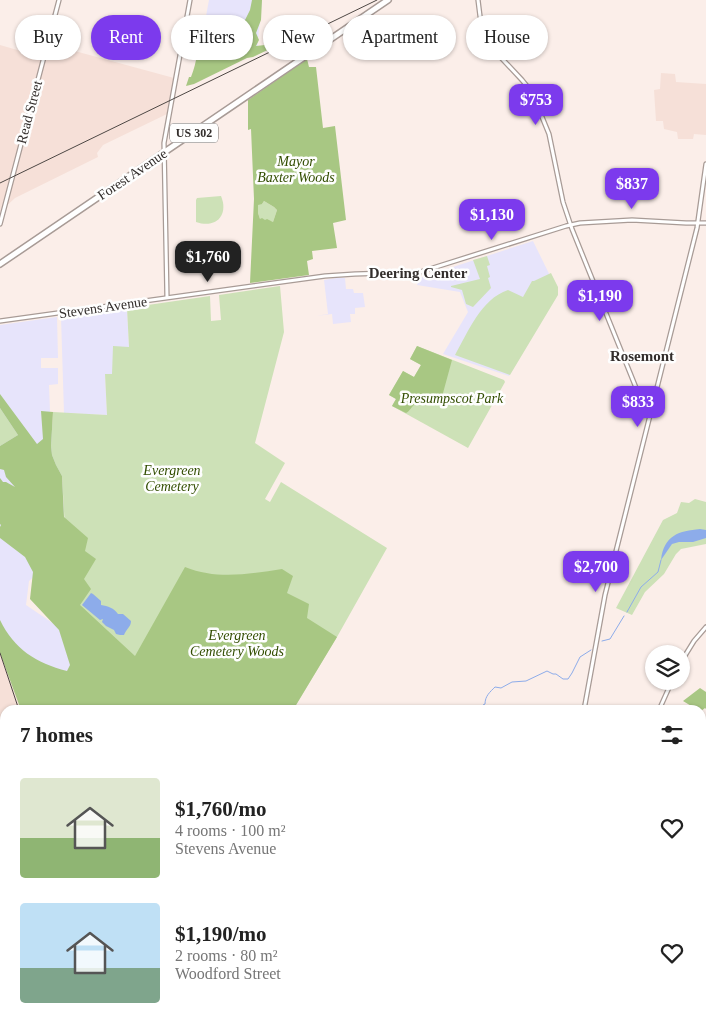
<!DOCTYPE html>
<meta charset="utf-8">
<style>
:root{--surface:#fff;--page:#f2f2f2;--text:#222;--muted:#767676;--accent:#7c3aed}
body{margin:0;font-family:"Times New Roman",serif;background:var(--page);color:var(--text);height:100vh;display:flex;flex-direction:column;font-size:19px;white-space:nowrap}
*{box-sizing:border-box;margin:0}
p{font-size:16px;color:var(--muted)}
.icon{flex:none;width:28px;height:28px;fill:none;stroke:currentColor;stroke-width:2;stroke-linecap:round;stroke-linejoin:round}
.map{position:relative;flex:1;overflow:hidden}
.drawer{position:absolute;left:0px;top:705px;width:706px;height:321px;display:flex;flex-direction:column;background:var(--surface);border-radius:15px 15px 0 0;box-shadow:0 1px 4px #0004}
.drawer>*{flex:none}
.banner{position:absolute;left:15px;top:15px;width:676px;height:45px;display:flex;gap:10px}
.buttons{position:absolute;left:645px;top:645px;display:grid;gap:10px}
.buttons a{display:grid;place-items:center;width:45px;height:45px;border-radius:50%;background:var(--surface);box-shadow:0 1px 4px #0004;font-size:25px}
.price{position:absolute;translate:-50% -42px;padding:0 11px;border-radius:10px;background:var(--accent);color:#fff;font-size:16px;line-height:32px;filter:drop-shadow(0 1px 2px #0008)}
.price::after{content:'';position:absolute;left:50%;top:30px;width:15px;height:11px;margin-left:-8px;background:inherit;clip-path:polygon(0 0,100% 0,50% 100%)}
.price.selected{background:#222;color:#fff}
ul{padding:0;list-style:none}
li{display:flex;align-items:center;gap:15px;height:125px;padding:0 20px}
li span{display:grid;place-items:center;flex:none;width:140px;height:100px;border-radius:5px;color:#555}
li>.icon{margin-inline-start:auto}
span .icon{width:60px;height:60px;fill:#fffc;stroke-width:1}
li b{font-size:21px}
h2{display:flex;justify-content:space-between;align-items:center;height:60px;padding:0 20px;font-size:21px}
.chip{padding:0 18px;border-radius:22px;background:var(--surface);box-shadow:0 1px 4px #0004;font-size:18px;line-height:45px}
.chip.selected{background:var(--accent);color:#fff}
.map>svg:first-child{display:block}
.commercial{fill:#efe2f6}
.built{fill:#f6e0d8}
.education{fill:#e7e4fb}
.green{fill:#cde1b7}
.forest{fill:#a8c783;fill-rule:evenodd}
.water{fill:#8dacea}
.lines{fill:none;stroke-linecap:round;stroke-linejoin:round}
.stream{stroke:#8dacea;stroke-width:1}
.secondary-casing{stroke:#a89b96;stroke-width:5.5}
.primary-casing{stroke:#a89b96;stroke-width:6}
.highway-casing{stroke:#a89b96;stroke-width:8}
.secondary{stroke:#fff;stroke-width:3}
.primary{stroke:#fff;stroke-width:4}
.highway{stroke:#fff;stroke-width:5}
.rail{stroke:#4e4845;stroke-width:1}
.labels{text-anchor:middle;stroke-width:5;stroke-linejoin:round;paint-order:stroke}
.shield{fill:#fefefe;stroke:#706c6b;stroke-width:1}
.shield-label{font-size:12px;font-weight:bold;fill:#332e2c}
.street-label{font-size:14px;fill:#332e2c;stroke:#fefefe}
.park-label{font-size:14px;font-style:italic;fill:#324d00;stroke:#fefefe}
.neighbourhood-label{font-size:15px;font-weight:bold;fill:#332e2c;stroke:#fefefe}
</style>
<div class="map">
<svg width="706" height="1026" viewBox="0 0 706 1026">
<rect width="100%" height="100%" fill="#fbeee9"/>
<polygon class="commercial" points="569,1021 665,1021 665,1026 568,1026"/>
<g class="built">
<polygon points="49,44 174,78 167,114 103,145 97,153 98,157 15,198 0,212 0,45 45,58"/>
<polygon points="661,73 675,74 676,82 706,84 706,135 694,134 693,139 678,139 677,132 664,129 663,121 656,121 654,90 660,89"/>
<polygon points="0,653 21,710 5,710 5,973 0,957"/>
<polygon points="701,968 706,968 706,1026 665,1026 665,1021 701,1021"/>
<polygon points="89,1021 160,1021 163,1026 91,1026"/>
</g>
<g class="education">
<polygon points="209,0 262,0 257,51 194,81"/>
<polygon points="533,241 558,292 509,376 443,354 468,312 460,292 417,285 419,278"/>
<polygon points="337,278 345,278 346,289 353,289 354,293 363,293 365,307 355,308 355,314 350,314 351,322 333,324 332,314 316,316 328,314 324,280"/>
<polygon points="127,308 129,347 113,374 105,374 107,415 64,413 61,317"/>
<polygon points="57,317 58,358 41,358 41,368 58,368 58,384 49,385 50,412 62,476 66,547 29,581 26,605 79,641 78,689 0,644 0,325"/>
</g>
<g class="green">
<path d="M221,196C229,215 216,229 196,222V200L197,198Z"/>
<polygon points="264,201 274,207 277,210 273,222 260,219 258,213 258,204 262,204"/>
<polygon points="487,256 490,265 487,266 490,277 488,278 491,288 473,307 466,304 462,290 451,287 451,286 480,279 473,260"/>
<path d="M551,273L558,287V295L510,375L455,355C468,332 481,299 508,290L523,297L532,281H534Z"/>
<polygon points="280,286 284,332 255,443 285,463 265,499 270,502 281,482 387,548 337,637 293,710 92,710 66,546 62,476 56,465 52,455 51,446 53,412 107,415 105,374 112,374 113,346 129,347 127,308 210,296 211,321 221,320 219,295"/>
<polygon points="417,346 504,380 505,382 468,448 392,406 396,399 389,395 403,371 414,377 421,365 410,359"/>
<polygon points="0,408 18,435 0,446"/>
<polygon points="695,499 706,502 706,544 681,549 676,554 664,574 645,592 632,615 616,608 663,520 677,513 681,502 689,503"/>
</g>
<g class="forest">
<path d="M252,0H262L261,20L256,33L259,40L256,46L274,44L276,46L253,57L247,58L194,84L186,86L189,77H191C194,69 196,62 197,54C199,41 198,29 206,19C208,30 202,42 212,50C220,49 222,46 225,39L232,37L245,35L244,22L250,10Z"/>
<path d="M307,59L309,67H316L323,128L335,126L346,220L333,223L337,248L312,251L313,259L307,261L309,275L250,283L254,199L251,129L248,130V100ZM264,201L274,207L277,210L273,222L267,219L265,220L262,218L260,219L258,213V205L262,204Z"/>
<path d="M417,346L452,360L440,404C431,399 423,397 415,404C411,407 410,411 406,413L392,406L396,399L389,395L403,371L414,377L421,365L410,359Z"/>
<path d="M0,394L37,444L43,439L41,411L53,412L51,446L52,455L56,465L62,476L64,517L88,538L85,551L96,559L84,579L91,589L80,605L135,656L185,567C217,580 249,574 282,569L293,576L287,593L309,604L307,618L337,637L293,710H21L0,653V620C14,649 36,663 67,671L70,665L59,630L30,599L33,572L25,557L0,538V527L1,525L0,524V478L3,482H6L15,487L6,477L4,470L0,469V446L18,435L0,408Z"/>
<polygon points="700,688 706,692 706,709 705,708 701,711 701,710 698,710 683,701"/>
</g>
<g class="water">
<path d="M700,529L706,530V538L693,542H679L672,544L661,560C664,535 679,531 700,529Z"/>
<path d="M91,593L93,594L101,601V605C108,606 114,608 118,614H123L131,621C131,627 126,629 124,635H120L116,634L114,630L106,626L102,622L103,619L100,620L82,605Z"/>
</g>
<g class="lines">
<g class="stream">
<polyline points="627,612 641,587 658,572 661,560"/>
<polyline points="602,641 610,639 624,616"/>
<path d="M482,710L483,705L485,704C485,696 490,692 495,687L501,688L512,682L526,681L547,671L553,674H556L563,679H568L572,673L580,657L591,650"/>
<polyline points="701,773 705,774 706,772"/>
<polyline points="701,794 701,798"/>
<polyline points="701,826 705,833 701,834"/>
</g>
<g class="secondary-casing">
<g id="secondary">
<polyline points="478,0 480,16 487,40 492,48 522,80 531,91 540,112 549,134 563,202 572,229 645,410 650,416"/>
<polyline points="0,224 59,0"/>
<polyline points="167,297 164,143 190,0"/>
<polyline points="0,321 325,276 355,274 420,272 566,226 580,223 632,220 686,223 706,223"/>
<polyline points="681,662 694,641 706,627"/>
<polyline points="584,710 605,595 697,228 706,164"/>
<polyline points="659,710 672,681"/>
<polyline points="701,964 706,964"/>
<polyline points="701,968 706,967"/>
<polyline points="561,1026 562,1021"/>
<polyline points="566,1026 567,1021"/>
</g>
</g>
<g class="primary-casing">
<g id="primary">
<polyline points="0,767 5,782"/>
<polyline points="89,1021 90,1026"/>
</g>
</g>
<g class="highway-casing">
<polyline id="highway" points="0,264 388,0"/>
</g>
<use href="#secondary" class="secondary"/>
<use href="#primary" class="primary"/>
<use href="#highway" class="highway"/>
<g class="rail">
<polyline points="0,183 377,0"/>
<polyline points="0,653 19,710"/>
<polyline points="140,1021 141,1026"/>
</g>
</g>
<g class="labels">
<rect class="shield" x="170" y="123.5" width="48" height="19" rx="4"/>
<g class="shield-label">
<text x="194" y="137">US 302</text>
</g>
<g class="street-label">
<text transform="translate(29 112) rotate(-75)" y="5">Read Street</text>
<text transform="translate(132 174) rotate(-34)" y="5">Forest Avenue</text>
<text transform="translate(103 307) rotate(-8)" y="5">Stevens Avenue</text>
</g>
<g class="park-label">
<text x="296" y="166">Mayor<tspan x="296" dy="16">Baxter Woods</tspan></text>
<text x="452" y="403">Presumpscot Park</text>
<text x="172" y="475">Evergreen<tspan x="172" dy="16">Cemetery</tspan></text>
<text x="237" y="640">Evergreen<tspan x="237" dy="16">Cemetery Woods</tspan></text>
</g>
<g class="neighbourhood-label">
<text x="418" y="278">Deering Center</text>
<text x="642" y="361">Rosemont</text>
</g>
</g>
</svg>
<div class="buttons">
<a><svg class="icon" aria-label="layers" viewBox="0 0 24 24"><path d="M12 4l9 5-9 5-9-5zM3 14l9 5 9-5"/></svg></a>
</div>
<b class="price" style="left:536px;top:126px">$753</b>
<b class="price" style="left:632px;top:210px">$837</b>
<b class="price" style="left:492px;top:241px">$1,130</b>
<b class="price selected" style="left:208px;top:283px">$1,760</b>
<b class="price" style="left:600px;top:322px">$1,190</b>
<b class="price" style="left:638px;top:428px">$833</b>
<b class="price" style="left:596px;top:593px">$2,700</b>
<div class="banner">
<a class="chip">Buy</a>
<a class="chip selected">Rent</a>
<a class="chip">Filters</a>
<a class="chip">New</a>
<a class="chip">Apartment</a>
<a class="chip">House</a>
</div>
<section class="drawer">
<h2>7 homes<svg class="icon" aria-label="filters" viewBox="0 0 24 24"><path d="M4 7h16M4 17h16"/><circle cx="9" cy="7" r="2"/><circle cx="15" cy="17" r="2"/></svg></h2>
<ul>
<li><span style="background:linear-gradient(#dfe7d0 60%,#8fb573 0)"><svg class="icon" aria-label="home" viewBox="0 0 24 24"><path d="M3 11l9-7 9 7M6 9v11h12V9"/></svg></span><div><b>$1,760/mo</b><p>4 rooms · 100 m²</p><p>Stevens Avenue</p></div><svg class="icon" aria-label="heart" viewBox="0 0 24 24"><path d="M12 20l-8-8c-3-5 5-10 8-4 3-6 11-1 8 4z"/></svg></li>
<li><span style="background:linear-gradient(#bfe0f5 65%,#7fa58c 0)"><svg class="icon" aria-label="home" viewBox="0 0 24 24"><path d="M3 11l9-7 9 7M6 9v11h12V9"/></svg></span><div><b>$1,190/mo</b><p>2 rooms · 80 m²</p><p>Woodford Street</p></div><svg class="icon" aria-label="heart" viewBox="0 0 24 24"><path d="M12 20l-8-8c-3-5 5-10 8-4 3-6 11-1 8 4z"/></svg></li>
</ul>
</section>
</div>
